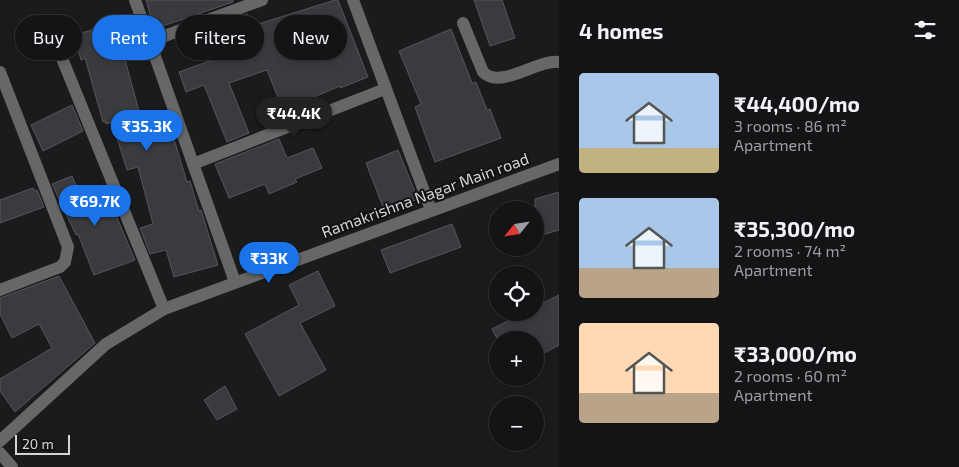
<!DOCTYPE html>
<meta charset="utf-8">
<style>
:root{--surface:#141416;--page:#212123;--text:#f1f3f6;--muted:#9d9ea1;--line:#333335;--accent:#1a73e8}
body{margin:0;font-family:"Exo 2",sans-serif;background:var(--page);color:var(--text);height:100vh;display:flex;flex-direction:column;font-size:19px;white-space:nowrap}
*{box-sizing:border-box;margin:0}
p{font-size:16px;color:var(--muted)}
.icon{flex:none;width:28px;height:28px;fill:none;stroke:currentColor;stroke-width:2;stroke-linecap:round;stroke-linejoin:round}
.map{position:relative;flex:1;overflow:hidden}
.details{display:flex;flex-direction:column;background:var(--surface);width:400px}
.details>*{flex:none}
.top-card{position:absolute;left:15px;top:15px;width:469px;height:45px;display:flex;gap:10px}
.needle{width:32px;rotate:240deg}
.controls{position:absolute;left:489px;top:201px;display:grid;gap:10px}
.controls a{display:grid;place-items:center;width:55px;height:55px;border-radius:50%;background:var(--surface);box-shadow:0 2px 8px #0003,0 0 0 1px var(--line);font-size:25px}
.scale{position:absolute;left:15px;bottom:12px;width:55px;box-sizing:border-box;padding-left:5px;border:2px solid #d5d5d7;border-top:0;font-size:14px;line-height:18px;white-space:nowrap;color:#d5d5d7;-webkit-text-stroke:4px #111214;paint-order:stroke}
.price{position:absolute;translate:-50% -42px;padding:0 11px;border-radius:18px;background:var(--accent);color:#fff;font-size:16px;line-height:32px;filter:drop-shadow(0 1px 2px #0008)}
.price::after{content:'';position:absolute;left:50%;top:30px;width:15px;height:11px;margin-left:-8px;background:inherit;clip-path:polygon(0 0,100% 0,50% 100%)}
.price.current{background:#222;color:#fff}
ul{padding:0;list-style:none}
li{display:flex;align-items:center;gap:15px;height:125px;padding:0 20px}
li span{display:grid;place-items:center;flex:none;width:140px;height:100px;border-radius:5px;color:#555}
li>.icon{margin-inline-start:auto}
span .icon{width:60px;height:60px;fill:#fffc;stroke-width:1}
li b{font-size:21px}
h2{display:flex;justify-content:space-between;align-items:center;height:60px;padding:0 20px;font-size:21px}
.pill{padding:0 18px;border-radius:22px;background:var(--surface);box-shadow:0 2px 8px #0003,0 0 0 1px var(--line);font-size:18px;line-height:45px}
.pill.current{background:var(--accent);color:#fff}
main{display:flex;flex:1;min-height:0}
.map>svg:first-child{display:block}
.building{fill:#3a3b3e;stroke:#565659}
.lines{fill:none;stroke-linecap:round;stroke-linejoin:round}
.minor{stroke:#666768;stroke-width:12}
.labels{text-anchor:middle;stroke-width:4;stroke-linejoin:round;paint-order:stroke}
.street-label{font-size:16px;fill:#d5d5d7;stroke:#111214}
</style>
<main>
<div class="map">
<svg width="559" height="467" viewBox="0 0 559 467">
<rect width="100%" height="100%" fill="#1a1b1d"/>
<g class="building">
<polygon points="146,0 233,0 233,2 154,29"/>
<polygon points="335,0 338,0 368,77 340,88 340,86 283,110 267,70 229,83 249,133 227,142 204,85 186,92 179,72 218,58 207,29 247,14 252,26"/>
<polygon points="474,0 502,0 515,38 490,46"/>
<polygon points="133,19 144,50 124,56 145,133 170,126 187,182 190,181 199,211 201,210 218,265 174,277 166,250 150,254 140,228 153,224 138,167 127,170 112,122 106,124 105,121 103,122 85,58 81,60 74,35"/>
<polygon points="451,29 472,83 476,82 487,110 490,109 501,138 435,162 415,107 421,104 399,51"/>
<polygon points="72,105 83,131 43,151 31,125"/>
<polygon points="279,139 287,158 313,148 322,168 295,179 297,182 269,194 265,184 229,198 215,164"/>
<polygon points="398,150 418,199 385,212 366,163"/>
<polygon points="72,176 83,202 106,192 135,260 94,275 78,234 76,235 52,184"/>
<polygon points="33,188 35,191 37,190 44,207 0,223 0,200"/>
<polygon points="559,192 559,230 535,237 535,199"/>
<polygon points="452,224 461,247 390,273 381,250"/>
<polygon points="318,271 335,306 300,323 326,370 279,396 245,334 299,305 289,285"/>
<polygon points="59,276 95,343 15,412 0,391 0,379 52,348 39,324 12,338 0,314 0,298"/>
<polygon points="559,295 559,345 535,358 535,340 498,340 492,329 525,312 535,312 535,307"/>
<polygon points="225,386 237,409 217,420 204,400"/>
</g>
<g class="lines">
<g class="minor">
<polyline points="135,0 235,282"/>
<polyline points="353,0 431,210"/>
<path d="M463,23L483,72C501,90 537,59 559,62"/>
<polyline points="151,41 262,0"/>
<polyline points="59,51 164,309"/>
<polyline points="0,72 68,247 65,262 60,267 0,290"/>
<polyline points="193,164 385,89"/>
<polyline points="0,441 106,344 164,309 559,164"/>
<polyline points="0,453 12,467"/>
</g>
</g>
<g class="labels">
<g class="street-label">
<text transform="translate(425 195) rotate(-20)" y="6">Ramakrishna Nagar Main road</text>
</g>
</g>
</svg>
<div class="controls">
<a><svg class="needle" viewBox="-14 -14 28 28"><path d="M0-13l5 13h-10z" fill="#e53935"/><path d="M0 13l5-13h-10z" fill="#9d9ea1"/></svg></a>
<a><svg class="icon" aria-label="locate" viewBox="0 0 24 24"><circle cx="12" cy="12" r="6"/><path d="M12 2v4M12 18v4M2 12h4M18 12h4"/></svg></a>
<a>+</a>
<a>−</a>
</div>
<div class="scale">20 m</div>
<b class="price current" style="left:294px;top:139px">₹44.4K</b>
<b class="price" style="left:147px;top:152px">₹35.3K</b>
<b class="price" style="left:95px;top:227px">₹69.7K</b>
<b class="price" style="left:269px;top:284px">₹33K</b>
<div class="top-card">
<a class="pill">Buy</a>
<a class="pill current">Rent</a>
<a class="pill">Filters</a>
<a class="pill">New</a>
</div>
</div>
<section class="details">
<h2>4 homes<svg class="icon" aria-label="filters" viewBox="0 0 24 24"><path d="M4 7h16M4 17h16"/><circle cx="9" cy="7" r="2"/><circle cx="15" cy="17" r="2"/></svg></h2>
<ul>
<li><span style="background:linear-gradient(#a9c7e8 75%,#c2b280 0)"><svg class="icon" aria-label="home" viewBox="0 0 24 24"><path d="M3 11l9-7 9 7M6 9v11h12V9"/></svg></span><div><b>₹44,400/mo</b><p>3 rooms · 86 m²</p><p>Apartment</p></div></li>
<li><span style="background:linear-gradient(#a9c7e8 70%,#b9a48a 0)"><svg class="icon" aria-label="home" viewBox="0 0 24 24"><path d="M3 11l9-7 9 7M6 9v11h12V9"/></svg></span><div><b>₹35,300/mo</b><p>2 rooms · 74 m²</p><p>Apartment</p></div></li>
<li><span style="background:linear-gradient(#ffd9b3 70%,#b9a48a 0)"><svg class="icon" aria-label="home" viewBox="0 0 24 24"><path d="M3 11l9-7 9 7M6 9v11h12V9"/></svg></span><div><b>₹33,000/mo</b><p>2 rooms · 60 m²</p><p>Apartment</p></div></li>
</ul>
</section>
</main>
